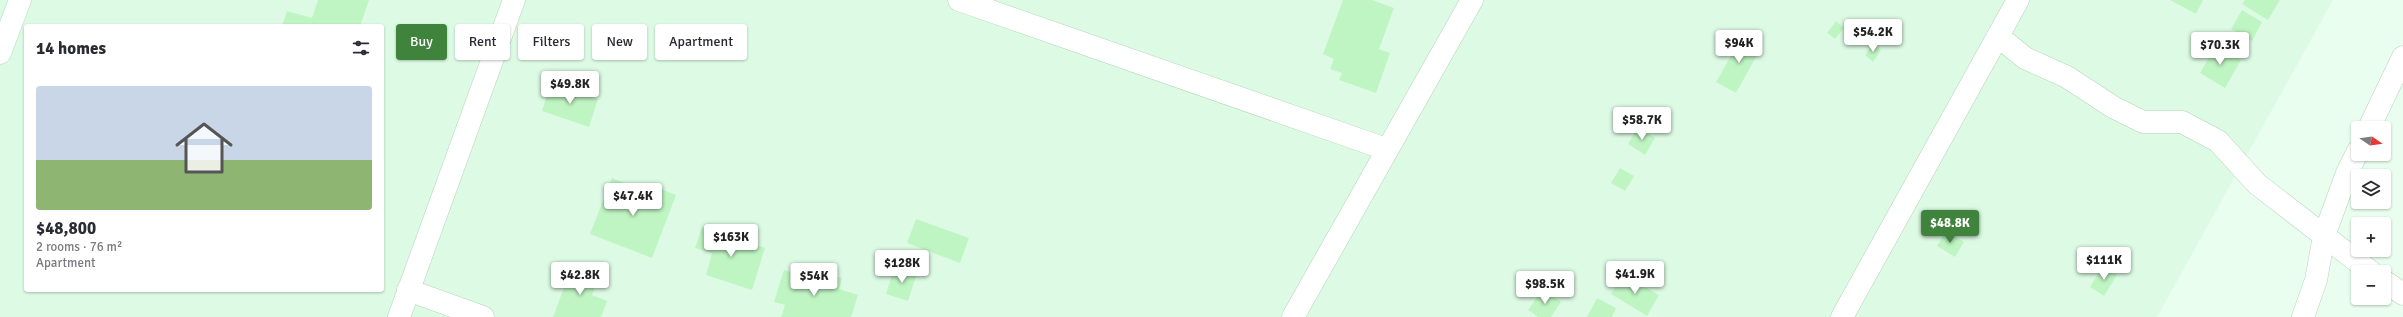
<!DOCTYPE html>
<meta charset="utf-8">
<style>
:root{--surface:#fff;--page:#f2f2f3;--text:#2b2b33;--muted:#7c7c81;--accent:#3f833c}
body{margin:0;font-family:Signika,sans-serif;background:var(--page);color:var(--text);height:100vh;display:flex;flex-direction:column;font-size:15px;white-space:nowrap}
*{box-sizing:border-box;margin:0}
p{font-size:13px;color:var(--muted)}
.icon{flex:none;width:22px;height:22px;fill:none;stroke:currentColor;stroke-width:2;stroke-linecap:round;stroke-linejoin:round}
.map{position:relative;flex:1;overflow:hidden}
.sheet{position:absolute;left:24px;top:24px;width:360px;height:268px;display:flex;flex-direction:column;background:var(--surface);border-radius:4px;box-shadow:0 1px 3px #0004}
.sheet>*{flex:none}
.hud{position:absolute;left:396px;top:24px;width:380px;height:36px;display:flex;gap:8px}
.needle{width:26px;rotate:103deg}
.buttons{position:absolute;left:2351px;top:121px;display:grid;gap:8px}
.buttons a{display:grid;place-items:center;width:40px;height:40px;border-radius:4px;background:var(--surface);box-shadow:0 1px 3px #0004;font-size:20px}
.price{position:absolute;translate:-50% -34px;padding:0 9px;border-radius:4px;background:#fff;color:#222;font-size:13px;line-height:26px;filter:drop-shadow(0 1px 2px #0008)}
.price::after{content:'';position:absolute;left:50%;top:24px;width:12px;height:9px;margin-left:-6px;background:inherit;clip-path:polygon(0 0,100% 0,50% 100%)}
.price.on{background:var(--accent);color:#fff}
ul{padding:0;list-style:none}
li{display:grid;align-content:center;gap:8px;height:212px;padding:0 12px}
li span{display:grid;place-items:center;height:124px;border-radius:4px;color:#555}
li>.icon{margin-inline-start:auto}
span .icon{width:72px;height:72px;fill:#fffc;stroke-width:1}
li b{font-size:17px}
h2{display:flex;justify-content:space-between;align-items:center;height:48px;padding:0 12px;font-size:17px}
.pill{padding:0 14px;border-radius:4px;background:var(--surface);box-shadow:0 1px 3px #0004;font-size:14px;line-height:36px}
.pill.on{background:var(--accent);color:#fff}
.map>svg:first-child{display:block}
.residential{fill:#ddfbe4;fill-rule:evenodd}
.building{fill:#bff5c3}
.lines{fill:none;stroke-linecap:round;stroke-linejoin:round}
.minor-casing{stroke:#b3d6b8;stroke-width:23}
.minor{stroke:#fff;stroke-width:22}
</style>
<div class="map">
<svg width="2403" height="317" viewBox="0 0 2403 317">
<rect width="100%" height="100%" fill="#e9feef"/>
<path class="residential" d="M0,0H2333L2157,317H0ZM26,26H382V290H26Z"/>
<g class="building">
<polygon points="318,0 369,0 360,26 282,26 287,11 312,18"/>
<polygon points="1343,0 1372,0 1394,8 1379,49 1390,53 1376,93 1339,80 1342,73 1330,69 1334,59 1323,54"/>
<polygon points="2170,0 2203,0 2196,14"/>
<polygon points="2245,0 2280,0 2268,20 2242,4"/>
<polygon points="2242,10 2262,22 2252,41 2231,29"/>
<polygon points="1836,21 1844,28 1835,39 1827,33"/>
<polygon points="1743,35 1762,46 1736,93 1716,82"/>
<polygon points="1873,44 1881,50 1873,62 1865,55"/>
<polygon points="2216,45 2241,60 2225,88 2200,73"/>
<polygon points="551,83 598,99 589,127 542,111"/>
<polygon points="1638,127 1655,138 1645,155 1628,144"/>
<polygon points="1620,168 1634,176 1625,191 1611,183"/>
<polygon points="612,178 653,194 656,187 676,195 652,258 590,234"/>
<polygon points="916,219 969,238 960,263 907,243"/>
<polygon points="702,227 765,248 752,290 706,275 712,253 695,248"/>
<polygon points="1946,231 1964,242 1955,257 1937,246"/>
<polygon points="572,266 599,276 592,295 607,301 601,317 553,317"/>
<polygon points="895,266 917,273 908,301 886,294"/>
<polygon points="2103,266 2117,275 2104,296 2090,287"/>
<polygon points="784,270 824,283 828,273 842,278 839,289 858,295 851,317 781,317 785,305 774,302"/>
<polygon points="1623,275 1659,295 1647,316 1611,294"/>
<polygon points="1543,289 1561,302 1551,317 1538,317 1528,310"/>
<polygon points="1597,298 1616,308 1612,317 1587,317"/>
</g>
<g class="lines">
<g class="minor-casing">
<g id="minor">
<polyline points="959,0 1386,149"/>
<polyline points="1998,36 2025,58 2067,77 2113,107 2143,122 2182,122 2218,141 2257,184 2371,272"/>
<polyline points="0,53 20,0"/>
<polyline points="2369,128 2403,57"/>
<polyline points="2384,281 2403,294"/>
<polyline points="408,290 483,317"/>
<polyline points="399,317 514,0"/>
<polyline points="1293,317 1472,0"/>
<polyline points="1842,317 2018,0"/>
<polyline points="2303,317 2316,280 2324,236 2347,173 2358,151"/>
</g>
</g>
<use href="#minor" class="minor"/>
</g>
</svg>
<div class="buttons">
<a><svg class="needle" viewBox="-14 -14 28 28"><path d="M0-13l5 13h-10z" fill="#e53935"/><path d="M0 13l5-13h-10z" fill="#7c7c81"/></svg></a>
<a><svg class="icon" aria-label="layers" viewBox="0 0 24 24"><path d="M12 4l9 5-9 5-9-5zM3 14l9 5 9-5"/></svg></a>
<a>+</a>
<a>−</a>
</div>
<b class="price" style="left:1873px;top:53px">$54.2K</b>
<b class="price" style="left:1739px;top:64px">$94K</b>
<b class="price" style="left:2220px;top:66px">$70.3K</b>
<b class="price" style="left:570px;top:105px">$49.8K</b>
<b class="price" style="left:1642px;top:141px">$58.7K</b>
<b class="price" style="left:633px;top:217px">$47.4K</b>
<b class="price on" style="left:1950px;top:244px">$48.8K</b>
<b class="price" style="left:731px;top:258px">$163K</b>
<b class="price" style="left:2104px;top:281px">$111K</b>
<b class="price" style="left:902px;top:284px">$128K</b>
<b class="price" style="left:1635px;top:295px">$41.9K</b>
<b class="price" style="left:580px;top:296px">$42.8K</b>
<b class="price" style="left:814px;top:297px">$54K</b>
<b class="price" style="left:1545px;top:305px">$98.5K</b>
<div class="hud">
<a class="pill on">Buy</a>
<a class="pill">Rent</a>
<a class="pill">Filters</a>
<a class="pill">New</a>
<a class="pill">Apartment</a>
</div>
<section class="sheet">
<h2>14 homes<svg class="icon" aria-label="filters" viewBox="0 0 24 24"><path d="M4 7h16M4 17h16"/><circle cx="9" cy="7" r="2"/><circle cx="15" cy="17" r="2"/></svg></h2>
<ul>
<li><span style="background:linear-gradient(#c9d6e8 60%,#8fb573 0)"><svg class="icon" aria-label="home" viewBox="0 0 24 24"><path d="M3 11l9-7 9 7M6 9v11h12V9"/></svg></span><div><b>$48,800</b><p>2 rooms · 76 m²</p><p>Apartment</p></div></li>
</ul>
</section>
</div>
